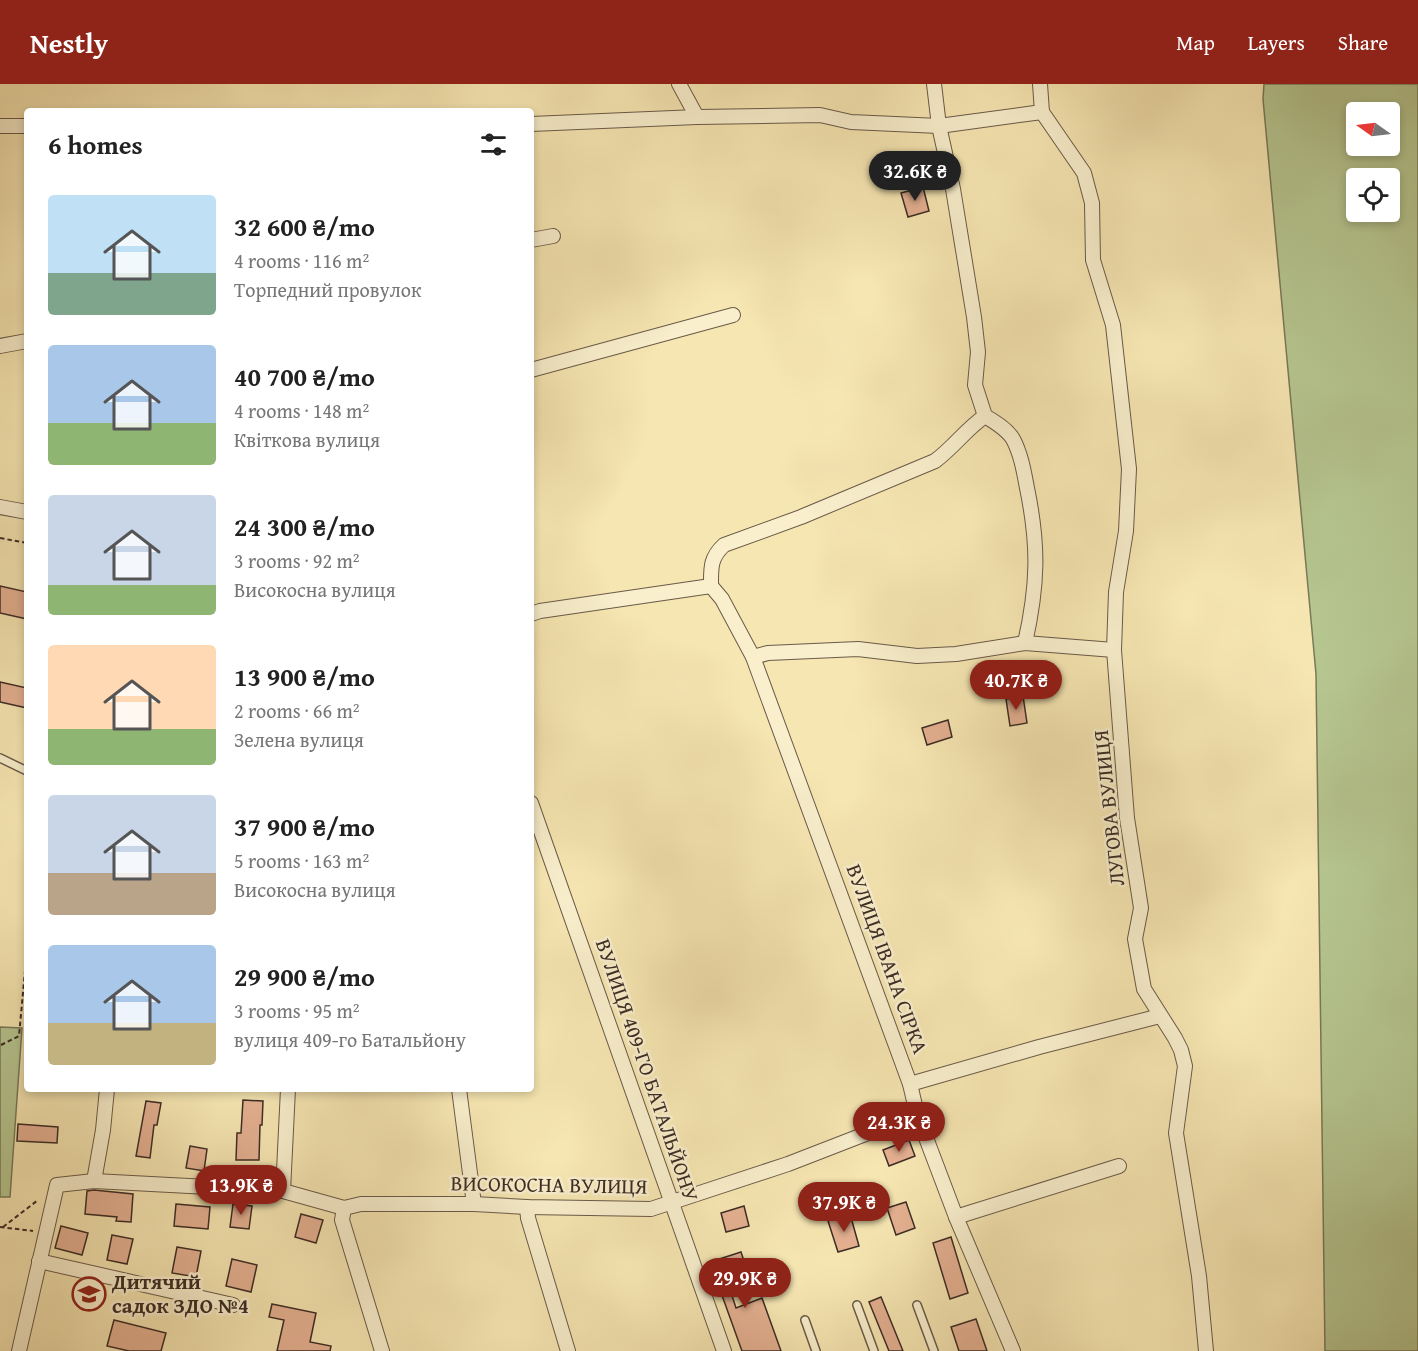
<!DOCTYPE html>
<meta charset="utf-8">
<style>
:root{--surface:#fff;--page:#f2f2f2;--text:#222;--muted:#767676;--accent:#8f2418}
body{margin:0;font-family:"Gentium Book Plus",serif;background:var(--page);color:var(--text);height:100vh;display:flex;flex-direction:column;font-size:22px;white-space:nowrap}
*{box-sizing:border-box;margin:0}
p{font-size:20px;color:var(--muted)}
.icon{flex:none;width:33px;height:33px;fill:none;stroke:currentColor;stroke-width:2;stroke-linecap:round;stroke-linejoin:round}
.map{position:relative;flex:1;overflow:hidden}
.sheet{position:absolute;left:24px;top:24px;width:510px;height:984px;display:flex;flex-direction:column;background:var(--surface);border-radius:6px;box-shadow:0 3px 9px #0003}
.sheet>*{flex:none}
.needle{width:39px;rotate:284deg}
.buttons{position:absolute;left:1346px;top:18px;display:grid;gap:12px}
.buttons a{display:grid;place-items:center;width:54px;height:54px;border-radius:6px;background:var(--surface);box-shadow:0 3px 9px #0003;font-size:30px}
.price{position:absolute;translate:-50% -51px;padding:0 14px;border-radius:21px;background:var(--accent);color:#fff;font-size:20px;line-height:39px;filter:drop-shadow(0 2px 3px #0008)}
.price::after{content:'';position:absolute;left:50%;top:36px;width:18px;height:14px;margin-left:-9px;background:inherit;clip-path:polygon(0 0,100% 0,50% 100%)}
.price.active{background:#222;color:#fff}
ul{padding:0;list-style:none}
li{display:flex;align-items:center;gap:18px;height:150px;padding:0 24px}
li span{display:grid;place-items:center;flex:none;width:168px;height:120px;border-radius:6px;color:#555}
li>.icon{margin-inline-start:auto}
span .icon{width:72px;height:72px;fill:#fffc;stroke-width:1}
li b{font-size:26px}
h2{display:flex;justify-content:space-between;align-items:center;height:72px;padding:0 24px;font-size:26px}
header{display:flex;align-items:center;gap:36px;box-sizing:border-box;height:84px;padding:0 30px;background:var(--accent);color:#fff}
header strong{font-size:28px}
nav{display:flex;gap:33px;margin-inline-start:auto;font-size:21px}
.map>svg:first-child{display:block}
.green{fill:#b6c690;stroke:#79795a;stroke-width:1.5;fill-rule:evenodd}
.building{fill:#e4b091;stroke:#3c2c25;stroke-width:1.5}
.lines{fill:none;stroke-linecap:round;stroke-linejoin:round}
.lane-casing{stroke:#6a5a48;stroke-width:10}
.street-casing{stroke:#6a5a48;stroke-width:16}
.path{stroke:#3c2c25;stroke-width:2;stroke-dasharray:4.5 3;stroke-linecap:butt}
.lane{stroke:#f9efcd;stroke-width:7}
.street{stroke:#f9efcd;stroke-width:14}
.labels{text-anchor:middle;stroke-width:5;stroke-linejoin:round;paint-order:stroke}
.street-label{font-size:21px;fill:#3c2c25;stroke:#f9efcd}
.poi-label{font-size:21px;font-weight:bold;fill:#3c2c25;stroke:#f9efcd;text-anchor:start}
</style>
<header>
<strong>Nestly</strong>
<nav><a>Map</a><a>Layers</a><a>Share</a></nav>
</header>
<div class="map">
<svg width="1418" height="1267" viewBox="0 0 1418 1267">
<rect width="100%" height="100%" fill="#f6e6b2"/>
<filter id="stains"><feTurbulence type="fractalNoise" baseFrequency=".00333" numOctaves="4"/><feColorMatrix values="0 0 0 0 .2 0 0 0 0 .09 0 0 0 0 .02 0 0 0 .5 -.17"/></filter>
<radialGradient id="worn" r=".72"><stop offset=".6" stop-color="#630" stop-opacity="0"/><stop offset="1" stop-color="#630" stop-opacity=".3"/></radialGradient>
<g class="green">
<path d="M1264,0H1418V1267H1325L1316,590L1263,15ZM1356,28H1389V62H1356ZM1356,94H1389V128H1356Z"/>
<polygon points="0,943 22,944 10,1113 0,1113"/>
</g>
<g class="building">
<polygon points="923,103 929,127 908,133 901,109"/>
<polygon points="0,502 27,508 27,535 0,529"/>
<polygon points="0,598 27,604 27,624 0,618"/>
<polygon points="1023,612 1027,639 1010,642 1006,615"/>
<polygon points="948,636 952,653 927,661 922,644"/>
<polygon points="243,1016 263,1017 262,1041 260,1041 259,1076 236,1076 237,1049 241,1049"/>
<polygon points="146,1017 161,1019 157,1041 154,1041 150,1074 136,1072"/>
<polygon points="18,1040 58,1043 57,1059 17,1057"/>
<polygon points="909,1056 915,1072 889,1082 883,1066"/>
<polygon points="190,1062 207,1065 204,1087 186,1084"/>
<polygon points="94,1106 133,1110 131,1138 116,1137 117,1133 85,1130 87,1107"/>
<polygon points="906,1118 915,1144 896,1151 887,1124"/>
<polygon points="176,1120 210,1123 208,1145 174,1142"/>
<polygon points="233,1120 252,1122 249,1145 230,1143"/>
<polygon points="744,1122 749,1142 726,1148 721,1129"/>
<polygon points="301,1130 323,1136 316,1159 295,1153"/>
<polygon points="850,1130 859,1162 838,1168 828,1137"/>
<polygon points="61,1142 88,1149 82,1171 55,1164"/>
<polygon points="112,1151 133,1155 127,1180 107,1176"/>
<polygon points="951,1153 968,1209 950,1215 933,1159"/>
<polygon points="177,1163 201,1167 196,1193 172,1189"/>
<polygon points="741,1168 748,1189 727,1196 736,1224 762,1214 781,1267 742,1267 710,1178"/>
<polygon points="232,1175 257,1181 251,1208 226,1202"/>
<polygon points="881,1213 903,1267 889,1267 869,1218"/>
<polygon points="272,1220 316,1229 310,1258 331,1262 330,1267 277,1267 284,1236 269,1233"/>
<polygon points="976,1235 987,1267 959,1267 951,1243"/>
<polygon points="114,1236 166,1249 161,1267 129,1267 107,1262"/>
</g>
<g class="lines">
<g class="lane-casing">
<g id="lane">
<polyline points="0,674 27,687"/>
<polyline points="857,1221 874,1267"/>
<polyline points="917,1221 934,1267"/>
<polyline points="805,1236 816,1267"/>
</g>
</g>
<g class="street-casing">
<g id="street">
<polyline points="679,0 697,33"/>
<path d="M934,0L939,42L953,105L974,233L978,268L975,301L985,332C995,338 1007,345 1013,355C1021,370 1024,388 1027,404C1039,462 1038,501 1025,559"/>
<polyline points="1040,0 1042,28 1084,89 1092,119 1093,176 1113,241 1129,385 1126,447 1116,508 1114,566 1127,734 1141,824 1135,855 1144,905 1175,954 1181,966 1185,982 1176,1049 1199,1192 1206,1267"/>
<polyline points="531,40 697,33 820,31 851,38 939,42 1042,28"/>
<polyline points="0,42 27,42"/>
<polyline points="531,156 553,152"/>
<polyline points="0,262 27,257"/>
<polyline points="531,286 733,231"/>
<polyline points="0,423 27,428"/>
<polyline points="711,502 722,515 753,573 910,1000 917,1030 956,1133 1013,1267"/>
<path d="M711,502C711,484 710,474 724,461L801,433L935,377C954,363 965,346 985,332"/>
<polyline points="531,530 540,527 711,502"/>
<polyline points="753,573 768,569 858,565 917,572 956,570 1025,559 1114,566"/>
<polyline points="531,719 724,1267"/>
<polyline points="910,1000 1039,963 1160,932"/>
<polyline points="459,1005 474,1120"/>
<polyline points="94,1097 103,1046 107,1005"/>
<polyline points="283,1107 344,1124 361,1120 474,1120 527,1123 651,1125 788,1080 917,1030"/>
<polyline points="527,1123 528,1134 568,1267"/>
<polyline points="344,1124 342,1136 382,1267"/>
<polyline points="956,1133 1119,1082"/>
<polyline points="39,1177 233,1221"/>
<polyline points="19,1267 57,1101 94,1097 283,1107 288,1005"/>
</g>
</g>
<g class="path">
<polyline points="0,454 27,459"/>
<polyline points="1,961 19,952 27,865"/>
<polyline points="0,1143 33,1147"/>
<polyline points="3,1143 38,1116"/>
</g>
<use href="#lane" class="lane"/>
<use href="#street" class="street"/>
</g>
<defs>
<g id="school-ring" transform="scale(1.725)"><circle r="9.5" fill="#f9efcd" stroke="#8f2418" stroke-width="1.5"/><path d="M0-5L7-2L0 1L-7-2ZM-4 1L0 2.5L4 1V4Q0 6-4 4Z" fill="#8f2418"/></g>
</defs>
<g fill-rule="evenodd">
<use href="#school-ring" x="89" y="1210"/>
</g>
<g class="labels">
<g class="street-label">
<text transform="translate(1109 724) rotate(-96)" y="7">ЛУГОВА ВУЛИЦЯ</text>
<text transform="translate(887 875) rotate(70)" y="7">ВУЛИЦЯ ІВАНА СІРКА</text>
<text transform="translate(647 986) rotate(71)" y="7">ВУЛИЦЯ 409-ГО БАТАЛЬЙОНУ</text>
<text transform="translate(549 1101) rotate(1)" y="7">ВИСОКОСНА ВУЛИЦЯ</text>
</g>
<g class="poi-label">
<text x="112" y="1205">Дитячий<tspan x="112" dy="24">садок ЗДО №4</tspan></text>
</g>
</g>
<rect width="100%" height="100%" filter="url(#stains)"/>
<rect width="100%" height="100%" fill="url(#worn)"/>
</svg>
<div class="buttons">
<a><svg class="needle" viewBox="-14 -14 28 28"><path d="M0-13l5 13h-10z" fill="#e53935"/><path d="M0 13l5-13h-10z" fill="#767676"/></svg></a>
<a><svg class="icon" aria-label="locate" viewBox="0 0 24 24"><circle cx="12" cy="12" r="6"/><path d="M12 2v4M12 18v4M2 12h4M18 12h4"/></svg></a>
</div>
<b class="price active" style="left:915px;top:118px">32.6K ₴</b>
<b class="price" style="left:1016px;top:627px">40.7K ₴</b>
<b class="price" style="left:899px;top:1069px">24.3K ₴</b>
<b class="price" style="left:241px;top:1132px">13.9K ₴</b>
<b class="price" style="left:844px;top:1149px">37.9K ₴</b>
<b class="price" style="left:745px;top:1225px">29.9K ₴</b>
<section class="sheet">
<h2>6 homes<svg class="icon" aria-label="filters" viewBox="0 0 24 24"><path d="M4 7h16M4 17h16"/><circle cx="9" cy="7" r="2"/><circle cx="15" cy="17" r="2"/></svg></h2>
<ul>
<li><span style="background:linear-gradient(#bfe0f5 65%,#7fa58c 0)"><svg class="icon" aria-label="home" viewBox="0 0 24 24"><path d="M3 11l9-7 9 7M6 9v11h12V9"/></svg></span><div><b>32 600 ₴/mo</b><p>4 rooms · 116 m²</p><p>Торпедний провулок</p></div></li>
<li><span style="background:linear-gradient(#a9c7e8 65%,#8fb573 0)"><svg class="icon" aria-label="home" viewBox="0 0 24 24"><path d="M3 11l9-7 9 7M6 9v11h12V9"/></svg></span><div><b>40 700 ₴/mo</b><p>4 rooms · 148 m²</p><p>Квіткова вулиця</p></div></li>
<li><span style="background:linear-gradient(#c9d6e8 75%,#8fb573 0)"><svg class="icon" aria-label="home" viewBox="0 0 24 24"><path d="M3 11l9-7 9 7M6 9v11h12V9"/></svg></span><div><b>24 300 ₴/mo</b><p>3 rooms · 92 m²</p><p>Високосна вулиця</p></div></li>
<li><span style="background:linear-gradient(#ffd9b3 70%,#8fb573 0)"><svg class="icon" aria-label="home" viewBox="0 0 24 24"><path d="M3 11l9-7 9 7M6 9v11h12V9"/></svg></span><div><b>13 900 ₴/mo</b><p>2 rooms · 66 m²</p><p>Зелена вулиця</p></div></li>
<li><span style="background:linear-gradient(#c9d6e8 65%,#b9a48a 0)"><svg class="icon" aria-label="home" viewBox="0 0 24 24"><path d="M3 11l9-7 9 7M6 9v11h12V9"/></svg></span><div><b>37 900 ₴/mo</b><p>5 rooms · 163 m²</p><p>Високосна вулиця</p></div></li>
<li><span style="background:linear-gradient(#a9c7e8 65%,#c2b280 0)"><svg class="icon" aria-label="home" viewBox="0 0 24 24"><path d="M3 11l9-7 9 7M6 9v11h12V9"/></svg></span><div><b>29 900 ₴/mo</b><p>3 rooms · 95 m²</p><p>вулиця 409-го Батальйону</p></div></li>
</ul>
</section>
</div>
